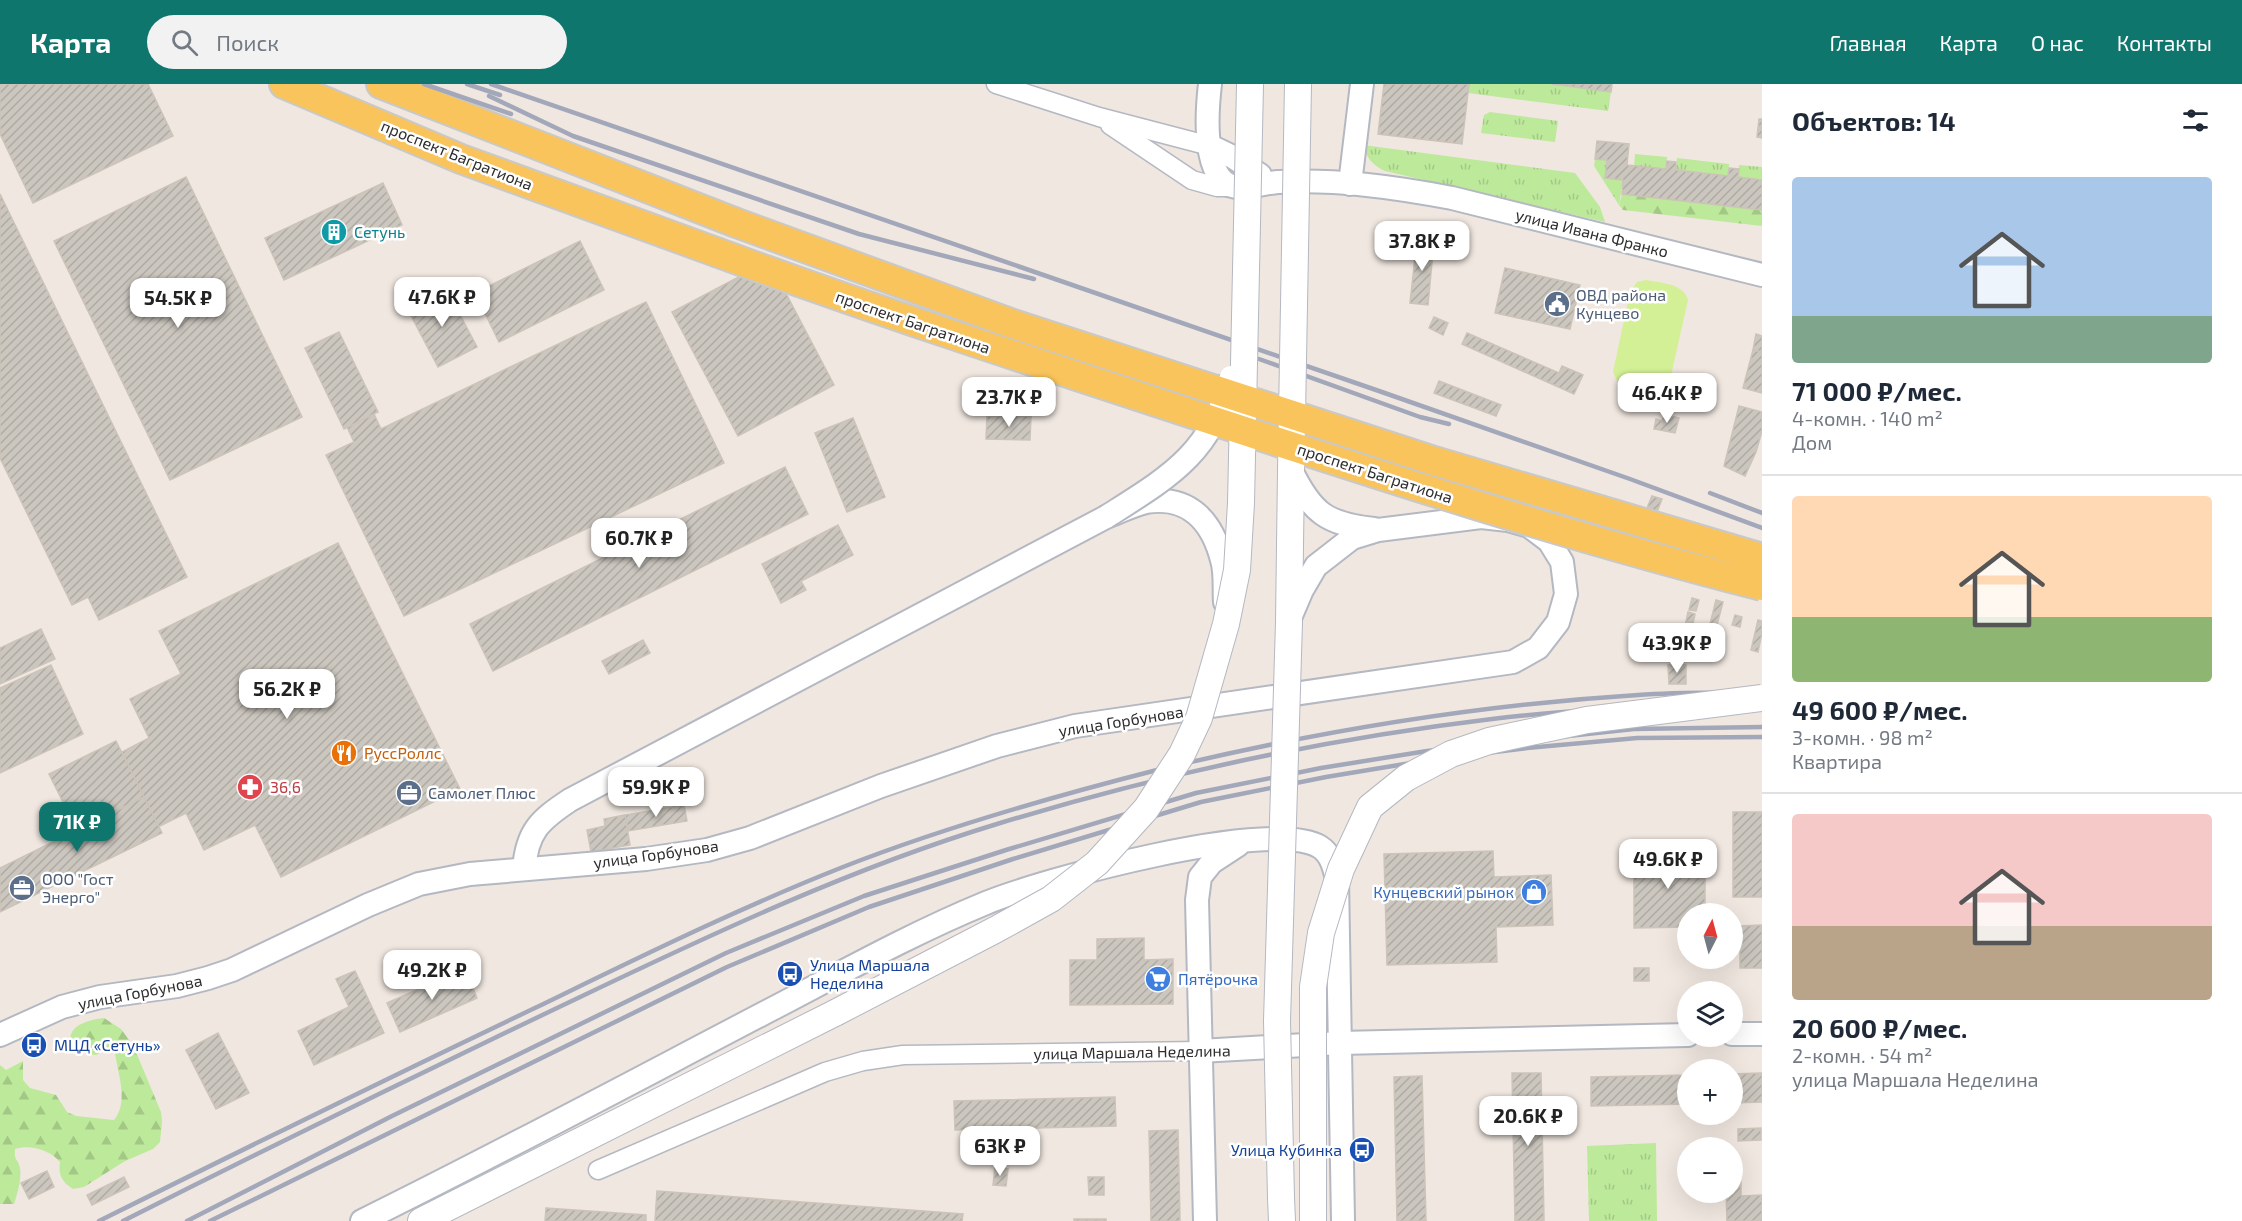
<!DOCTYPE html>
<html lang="ru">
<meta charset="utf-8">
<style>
:root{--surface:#fff;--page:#f2f2f3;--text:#1f2937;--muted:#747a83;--line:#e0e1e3;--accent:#0f766e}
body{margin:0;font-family:"Exo 2",sans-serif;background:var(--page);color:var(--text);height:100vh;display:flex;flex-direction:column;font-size:22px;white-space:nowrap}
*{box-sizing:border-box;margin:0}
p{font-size:20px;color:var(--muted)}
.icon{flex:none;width:33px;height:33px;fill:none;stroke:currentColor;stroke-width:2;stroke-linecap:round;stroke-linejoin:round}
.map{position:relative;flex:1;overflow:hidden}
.details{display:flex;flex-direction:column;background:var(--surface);width:480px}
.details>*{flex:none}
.needle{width:39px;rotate:6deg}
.tools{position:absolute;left:1677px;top:819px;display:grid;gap:12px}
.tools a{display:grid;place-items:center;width:66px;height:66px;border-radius:50%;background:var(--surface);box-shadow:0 6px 24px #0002;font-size:30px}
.price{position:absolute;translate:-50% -51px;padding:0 14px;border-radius:12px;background:#fff;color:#222;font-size:20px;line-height:39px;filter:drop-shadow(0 2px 3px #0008)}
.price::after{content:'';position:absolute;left:50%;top:36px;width:18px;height:14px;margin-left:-9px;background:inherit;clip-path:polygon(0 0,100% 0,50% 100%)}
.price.current{background:var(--accent);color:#fff}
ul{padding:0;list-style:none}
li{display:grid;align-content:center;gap:12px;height:318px;padding:0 30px}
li+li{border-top:2px solid var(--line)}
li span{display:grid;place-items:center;height:186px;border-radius:6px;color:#555}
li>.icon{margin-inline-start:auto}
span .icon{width:108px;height:108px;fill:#fffc;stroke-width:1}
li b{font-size:26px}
h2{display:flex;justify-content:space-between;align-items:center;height:72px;padding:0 30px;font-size:26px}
header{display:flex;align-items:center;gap:36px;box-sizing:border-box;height:84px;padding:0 30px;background:var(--accent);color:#fff}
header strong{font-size:28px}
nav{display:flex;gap:33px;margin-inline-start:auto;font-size:21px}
.search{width:420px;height:54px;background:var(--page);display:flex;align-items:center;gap:15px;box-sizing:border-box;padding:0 21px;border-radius:33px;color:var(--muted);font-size:22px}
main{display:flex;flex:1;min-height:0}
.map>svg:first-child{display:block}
.grass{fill:url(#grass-tufts)}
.forest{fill:url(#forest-firs)}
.pitch{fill:#d3f096}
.building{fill:url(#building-hatch);stroke:#ccc3b9;stroke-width:1.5}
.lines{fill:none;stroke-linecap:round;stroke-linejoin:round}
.minor-casing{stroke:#b4b8c2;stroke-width:21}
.tertiary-casing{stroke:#b4b8c2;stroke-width:26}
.secondary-casing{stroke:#b4b8c2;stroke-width:28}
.primary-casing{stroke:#c9c9c9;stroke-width:32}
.minor{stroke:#fff;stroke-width:18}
.tertiary{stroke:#fff;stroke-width:22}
.secondary{stroke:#fff;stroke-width:26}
.primary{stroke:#f9c45c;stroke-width:28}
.rail{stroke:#a2a8b9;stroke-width:4.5}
.tertiary-bridge-casing{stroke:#b4b8c2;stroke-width:26;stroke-linecap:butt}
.secondary-bridge-casing{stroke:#b4b8c2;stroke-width:28;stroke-linecap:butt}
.primary-bridge-casing{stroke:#c9c9c9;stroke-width:32;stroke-linecap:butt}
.tertiary-bridge{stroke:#fff;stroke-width:22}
.secondary-bridge{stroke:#fff;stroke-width:26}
.primary-bridge{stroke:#f9c45c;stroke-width:28}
.labels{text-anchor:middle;stroke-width:5;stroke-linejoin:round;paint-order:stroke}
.street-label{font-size:16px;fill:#2e2e2e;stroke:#fff}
.culture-label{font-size:16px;fill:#0d838f;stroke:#fff;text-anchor:start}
.service-label{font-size:16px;fill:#4e5e75;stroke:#fff;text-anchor:start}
.food-label{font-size:16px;fill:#c56008;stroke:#fff;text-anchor:start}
.health-label{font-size:16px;fill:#be3a42;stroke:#fff;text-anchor:start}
.shop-label{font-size:16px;fill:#366cbe;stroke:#fff;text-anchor:end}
.transit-label{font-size:16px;fill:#164399;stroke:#fff;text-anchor:start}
</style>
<header>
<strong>Карта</strong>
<div class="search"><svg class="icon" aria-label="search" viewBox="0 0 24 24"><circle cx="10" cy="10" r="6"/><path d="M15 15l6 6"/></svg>Поиск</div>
<nav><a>Главная</a><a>Карта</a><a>О нас</a><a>Контакты</a></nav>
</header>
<main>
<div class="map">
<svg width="1762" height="1137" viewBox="0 0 1762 1137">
<defs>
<pattern id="grass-tufts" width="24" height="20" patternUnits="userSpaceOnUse" patternTransform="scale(1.5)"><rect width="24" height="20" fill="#bde99a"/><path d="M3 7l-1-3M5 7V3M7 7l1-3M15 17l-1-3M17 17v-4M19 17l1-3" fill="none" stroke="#a3c885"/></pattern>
<pattern id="forest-firs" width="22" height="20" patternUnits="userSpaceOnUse" patternTransform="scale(1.5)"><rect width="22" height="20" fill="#bde99a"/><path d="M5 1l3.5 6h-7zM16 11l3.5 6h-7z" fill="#a3c885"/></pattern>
<pattern id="building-hatch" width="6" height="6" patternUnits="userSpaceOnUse" patternTransform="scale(1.5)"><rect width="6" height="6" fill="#cbc6be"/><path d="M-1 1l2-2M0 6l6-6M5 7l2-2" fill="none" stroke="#afaaa4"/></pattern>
</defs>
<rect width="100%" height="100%" fill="#f0e7e0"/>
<g class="grass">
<polygon points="1469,0 1552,0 1611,8 1608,27 1468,9"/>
<polygon points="1490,28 1558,37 1555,58 1481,49 1484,31"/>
<path d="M1363,61L1575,89L1600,123L1605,138L1385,87C1372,81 1367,74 1363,61Z"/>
<polygon points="1635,70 1667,73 1666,85 1634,82"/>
<polygon points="1677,74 1729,80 1728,92 1676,86"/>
<polygon points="1595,75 1607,76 1605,94 1623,96 1619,121 1594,82"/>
<polygon points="1739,81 1762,83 1762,96 1738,93"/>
<polygon points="1656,1059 1657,1137 1589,1137 1587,1062"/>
</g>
<g class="forest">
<polygon points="1622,110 1762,126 1762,142 1623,126 1619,121"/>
<path d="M104,934L121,945L133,961L161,1028L162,1038L160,1058L153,1065L125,1077L84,1103L73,1105C62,1098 58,1091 60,1078C50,1066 30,1060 15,1065C14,1078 18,1074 20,1084C22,1094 17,1111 14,1120H0V981L6,986L23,977V996L30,1004L56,1011L67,1028L76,1032L114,1036C129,1019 118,990 115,969L105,966L96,971L76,969C59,945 84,936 104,934Z"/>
</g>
<path class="pitch" d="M1646,196C1660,199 1684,199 1688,216L1670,296C1660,316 1639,305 1622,301L1618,298L1613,288L1630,208L1637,198Z"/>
<g class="building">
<polygon points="0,0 148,0 173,52 33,119 0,50"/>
<polygon points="1384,0 1469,0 1462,60 1378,50"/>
<polygon points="1552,0 1612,0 1611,8"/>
<polygon points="1759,35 1762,35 1762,54 1757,53"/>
<polygon points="1597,57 1629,60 1627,81 1666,85 1667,77 1676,78 1676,86 1728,92 1729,84 1739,85 1738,93 1762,96 1762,126 1622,110 1623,96 1605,94 1607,76 1595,75"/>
<polygon points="186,93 302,333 170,396 54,157"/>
<polygon points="383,99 402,141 284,196 265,154"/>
<polygon points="0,110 187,493 99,536 88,513 72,521 0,374"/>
<polygon points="1417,155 1434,157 1428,221 1410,219"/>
<polygon points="580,157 604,206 499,258 475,209"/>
<polygon points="769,177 834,301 738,352 672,228"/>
<polygon points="1505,184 1580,201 1570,245 1495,229"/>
<polygon points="446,204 477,263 438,283 407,224"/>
<polygon points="646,218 724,379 404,532 326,371 354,358 347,343 374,330 381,345"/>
<polygon points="1434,233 1448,239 1443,251 1429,244"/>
<polygon points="339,248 378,328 344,345 305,264"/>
<polygon points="1467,249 1559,289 1562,282 1583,291 1574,310 1462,260"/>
<polygon points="1756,250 1762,252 1762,268 1753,266"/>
<polygon points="1753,266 1762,268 1762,309 1743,304"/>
<polygon points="1439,297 1501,321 1496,332 1434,309"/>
<polygon points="1739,322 1762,328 1762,347 1756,368 1745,392 1724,382"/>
<polygon points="1664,330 1679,334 1675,349 1654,345 1656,335 1662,337"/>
<polygon points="987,332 1031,332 1030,356 986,355"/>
<polygon points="853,334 885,413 847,428 815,349"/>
<polygon points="785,383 808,430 493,587 470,540"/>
<polygon points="1652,412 1662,415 1657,428 1647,424"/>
<polygon points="838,441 853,471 801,497 806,506 781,519 762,480"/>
<polygon points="338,459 460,705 281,793 255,741 204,766 186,729 158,743 122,668 149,654 130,615 181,590 159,547"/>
<polygon points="1692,514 1699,516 1696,527 1689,526"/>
<polygon points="1716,516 1723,518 1716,545 1709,544"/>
<polygon points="1688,528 1695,530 1692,544 1685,542"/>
<polygon points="1735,531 1742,533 1740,543 1732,541"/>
<polygon points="1758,536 1762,537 1762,549 1758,568 1751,566"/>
<polygon points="41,545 55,575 0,600 0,564"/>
<polygon points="643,556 650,569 609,590 602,577"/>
<polygon points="51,581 83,650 0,689 0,604"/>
<polygon points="1668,581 1686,581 1686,600 1669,600"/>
<polygon points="116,657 144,713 77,746 49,690"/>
<polygon points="144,713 162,749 0,828 0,784"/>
<polygon points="684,721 687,737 628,747 625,731"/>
<rect x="1733" y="728" width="29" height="85"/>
<polygon points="625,731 630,761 591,768 587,746 605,742 604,735"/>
<polygon points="1493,767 1494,793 1551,791 1553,841 1496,843 1497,878 1387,881 1384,770"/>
<polygon points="1634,771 1705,771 1705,830 1688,830 1688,843 1634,844"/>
<polygon points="1762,841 1762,884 1740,884 1740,842"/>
<polygon points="1144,854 1144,876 1173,875 1173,920 1070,921 1070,876 1097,876 1097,855"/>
<rect x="1634" y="884" width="15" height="13"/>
<polygon points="465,885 477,914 400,948 387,919"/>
<polygon points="355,887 384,949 314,981 298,947 349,923 336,895"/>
<polygon points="218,949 249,1009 216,1025 186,966"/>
<polygon points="1512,989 1541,989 1544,1137 1515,1137"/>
<polygon points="1762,989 1762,1018 1732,1019 1732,990"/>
<polygon points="1688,991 1688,1020 1591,1022 1591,993"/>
<polygon points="1422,992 1426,1137 1397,1137 1394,993"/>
<polygon points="1115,1013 1116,1042 955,1046 954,1017"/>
<polygon points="1761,1044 1761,1056 1738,1057 1738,1045"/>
<polygon points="1178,1046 1180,1137 1151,1137 1149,1047"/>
<polygon points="995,1083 1008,1085 1006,1102 993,1101"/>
<polygon points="47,1087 54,1103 29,1115 21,1099"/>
<polygon points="124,1093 129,1103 92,1121 87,1111"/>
<polygon points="1088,1093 1104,1093 1104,1111 1089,1111"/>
<polygon points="1732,1098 1741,1098 1741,1112 1762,1111 1762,1137 1727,1137 1726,1108 1732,1108"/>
<polygon points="657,1107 963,1130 962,1137 655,1137"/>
<polygon points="546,1124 646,1131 646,1137 545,1137"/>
<rect x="1074" y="1135" width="32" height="2"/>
</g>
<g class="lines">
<g class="minor-casing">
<g id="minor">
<polyline points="996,0 1099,33 1210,62"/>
<polyline points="1110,41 1192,96 1217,103 1233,103"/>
<polyline points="598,1086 825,988 863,977 903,971 1200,967"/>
</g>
</g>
<g class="tertiary-casing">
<g id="tertiary">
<path d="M1210,0C1207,26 1203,79 1224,98C1237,109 1262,99 1278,98C1336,95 1394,103 1452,114L1762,191"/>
<polyline points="1210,62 1233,73 1260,91"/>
<polyline points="1350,100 1362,0"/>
<path d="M1291,386C1312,429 1326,440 1374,445"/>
<path d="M524,785C527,747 540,736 570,716L1106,433C1119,428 1133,421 1146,418C1189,411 1212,437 1222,476C1226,489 1224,505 1225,518"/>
<polyline points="1732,950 1762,950"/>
<polyline points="0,951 62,923 100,913 177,902 208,894 232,886 368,821 419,800 470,790 646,775 707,766 750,754 881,702 997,662 1075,642 1513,578 1538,564 1558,538 1566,510 1562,478 1549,457 1529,442 1508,436 1481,433 1378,446 1352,454 1316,482 1302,506 1290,534"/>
<polyline points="1200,967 1340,959 1688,951"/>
<path d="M362,1137C500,1069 636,996 772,925C843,888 913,849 986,819C1042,796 1271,733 1320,763C1331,770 1334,783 1337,795L1343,1137"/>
<polyline points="1205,1137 1197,816 1200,793 1212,778 1238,761"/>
</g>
</g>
<g class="secondary-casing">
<g id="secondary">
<polyline points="1289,538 1291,386"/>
<polyline points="1281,1114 1282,1137"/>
<polyline points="421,1137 835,929"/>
<polyline points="1313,1137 1313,1111"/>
</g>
</g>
<g class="primary-casing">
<g id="primary">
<polyline points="284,0 461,75 716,168"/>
<polyline points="381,0 734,138"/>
</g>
</g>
<use href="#minor" class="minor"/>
<use href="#tertiary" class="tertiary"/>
<use href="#secondary" class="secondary"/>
<use href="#primary" class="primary"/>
<g class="rail">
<polyline points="424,0 511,30"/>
<polyline points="467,0 500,11"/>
<polyline points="491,0 1379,307 1630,395 1762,444"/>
<polyline points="489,12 573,52 859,150 1034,195"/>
<polyline points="1259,275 1420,333 1449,340"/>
<polyline points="1710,409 1762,429"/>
<path d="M99,1137C244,1065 390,993 537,923C638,874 739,824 843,783C945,743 1051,713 1157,686C1314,648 1476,621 1638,611C1679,608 1721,609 1762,608"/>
<path d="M123,1137C274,1061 425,987 578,914C714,849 852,784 997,740C1158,691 1325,655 1492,635C1581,624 1672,622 1762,619"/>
<polyline points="187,1137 392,1032 726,869 864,812 1006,766 1196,709 1321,684 1427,667 1634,645 1762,643"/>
<polyline points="210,1137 727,883 869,823 1013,775 1201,718 1326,693 1429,676 1527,664 1637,654 1762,653"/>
</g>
<g class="tertiary-bridge-casing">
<path id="tertiary-bridge" d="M1106,433C1169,393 1211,370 1231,293"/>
</g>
<g class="secondary-bridge-casing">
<g id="secondary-bridge">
<polyline points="1291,386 1298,0"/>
<polyline points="835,929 995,846 1051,815 1097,779 1146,725 1182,670 1199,634 1226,540 1237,486 1241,419 1250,0"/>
<polyline points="1313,1111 1313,903 1321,849 1341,785 1370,723 1406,694 1451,670 1489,657 1587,636 1762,614"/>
<polyline points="1281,1114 1277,937 1289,538"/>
</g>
</g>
<g class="primary-bridge-casing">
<g id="primary-bridge">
<polyline points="734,138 1013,240 1431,376 1762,474"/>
<path d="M716,168C877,227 1040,280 1202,333C1387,394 1573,454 1762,502"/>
</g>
</g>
<use href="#tertiary-bridge" class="tertiary-bridge"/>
<use href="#secondary-bridge" class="secondary-bridge"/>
<use href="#primary-bridge" class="primary-bridge"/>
</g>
<defs>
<g id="building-disc" transform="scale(1.35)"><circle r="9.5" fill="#0f9aa8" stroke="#fff"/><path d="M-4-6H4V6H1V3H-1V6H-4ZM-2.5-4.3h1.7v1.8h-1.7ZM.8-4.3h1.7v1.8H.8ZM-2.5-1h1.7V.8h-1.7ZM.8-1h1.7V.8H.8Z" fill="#fff"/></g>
<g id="civic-disc" transform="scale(1.35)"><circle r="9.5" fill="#5c6f8a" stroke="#fff"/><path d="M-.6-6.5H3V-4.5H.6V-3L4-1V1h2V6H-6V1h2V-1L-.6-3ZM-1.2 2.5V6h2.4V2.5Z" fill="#fff"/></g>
<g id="restaurant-disc" transform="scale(1.35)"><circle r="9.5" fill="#e8710a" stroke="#fff"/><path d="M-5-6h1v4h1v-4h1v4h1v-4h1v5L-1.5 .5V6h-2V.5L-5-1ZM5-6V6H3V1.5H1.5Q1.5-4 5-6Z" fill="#fff"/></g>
<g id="pharmacy-disc" transform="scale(1.35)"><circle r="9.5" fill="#e0444e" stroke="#fff"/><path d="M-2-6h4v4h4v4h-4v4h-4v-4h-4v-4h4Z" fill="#fff"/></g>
<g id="office-disc" transform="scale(1.35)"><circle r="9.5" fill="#5c6f8a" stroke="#fff"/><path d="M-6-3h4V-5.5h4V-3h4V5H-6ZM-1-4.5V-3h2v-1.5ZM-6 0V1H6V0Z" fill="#fff"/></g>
<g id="shop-disc" transform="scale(1.35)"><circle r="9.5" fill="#3f7fe0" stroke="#fff"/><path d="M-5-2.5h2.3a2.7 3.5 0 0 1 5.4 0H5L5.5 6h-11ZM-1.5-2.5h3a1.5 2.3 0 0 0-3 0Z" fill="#fff"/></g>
<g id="bus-disc" transform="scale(1.35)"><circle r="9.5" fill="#1a4fb4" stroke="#fff"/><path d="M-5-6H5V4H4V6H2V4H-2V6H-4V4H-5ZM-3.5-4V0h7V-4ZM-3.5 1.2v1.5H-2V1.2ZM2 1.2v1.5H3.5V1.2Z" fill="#fff"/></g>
<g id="supermarket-disc" transform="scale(1.35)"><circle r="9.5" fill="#3f7fe0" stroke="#fff"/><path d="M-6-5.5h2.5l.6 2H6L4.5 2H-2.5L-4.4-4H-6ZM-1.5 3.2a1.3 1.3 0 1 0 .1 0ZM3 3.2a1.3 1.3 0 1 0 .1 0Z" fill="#fff"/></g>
</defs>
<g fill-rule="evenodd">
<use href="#building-disc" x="334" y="148"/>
<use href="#civic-disc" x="1557" y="220"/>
<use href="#restaurant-disc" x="344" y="669"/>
<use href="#pharmacy-disc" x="250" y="703"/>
<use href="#office-disc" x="409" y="709"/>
<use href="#office-disc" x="22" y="804"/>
<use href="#shop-disc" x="1534" y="808"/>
<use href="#bus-disc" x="790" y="890"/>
<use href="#supermarket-disc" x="1158" y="895"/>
<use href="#bus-disc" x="34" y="961"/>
<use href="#bus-disc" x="1362" y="1066"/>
</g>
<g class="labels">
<g class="street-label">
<text transform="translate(457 71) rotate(22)" y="6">проспект Багратиона</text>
<text transform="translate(1592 149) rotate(14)" y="6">улица Ивана Франко</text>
<text transform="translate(913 238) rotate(19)" y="6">проспект Багратиона</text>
<text transform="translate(1375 389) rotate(18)" y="6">проспект Багратиона</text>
<text transform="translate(1121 637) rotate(-9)" y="6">улица Горбунова</text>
<text transform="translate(656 770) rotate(-8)" y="6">улица Горбунова</text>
<text transform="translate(140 908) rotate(-11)" y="6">улица Горбунова</text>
<text transform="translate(1132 968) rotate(-1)" y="6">улица Маршала Неделина</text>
</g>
<g class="culture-label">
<text x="354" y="154">Сетунь</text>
</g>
<g class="service-label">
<text x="1576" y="217">ОВД района<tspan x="1576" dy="18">Кунцево</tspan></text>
<text x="428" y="715">Самолет Плюс</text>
<text x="42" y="801">ООО "Гост<tspan x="42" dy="18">Энерго"</tspan></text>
</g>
<g class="food-label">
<text x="364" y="675">РуссРоллс</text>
</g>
<g class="health-label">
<text x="270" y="709">36,6</text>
</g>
<g class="shop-label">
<text x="1514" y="814">Кунцевский рынок</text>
<text x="1178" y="901" text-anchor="start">Пятёрочка</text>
</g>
<g class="transit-label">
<text x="810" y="887">Улица Маршала<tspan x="810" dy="18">Неделина</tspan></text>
<text x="54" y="967">МЦД «Сетунь»</text>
<text x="1342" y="1072" text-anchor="end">Улица Кубинка</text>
</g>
</g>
</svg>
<div class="tools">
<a><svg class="needle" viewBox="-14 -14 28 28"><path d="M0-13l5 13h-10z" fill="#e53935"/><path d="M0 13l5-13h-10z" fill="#747a83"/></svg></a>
<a><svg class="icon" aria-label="layers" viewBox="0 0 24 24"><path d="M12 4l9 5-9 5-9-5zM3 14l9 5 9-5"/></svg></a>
<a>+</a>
<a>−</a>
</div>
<b class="price" style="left:1422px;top:188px">37.8K ₽</b>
<b class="price" style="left:442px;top:244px">47.6K ₽</b>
<b class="price" style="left:178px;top:245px">54.5K ₽</b>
<b class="price" style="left:1667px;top:340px">46.4K ₽</b>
<b class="price" style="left:1009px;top:344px">23.7K ₽</b>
<b class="price" style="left:639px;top:485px">60.7K ₽</b>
<b class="price" style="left:1677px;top:590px">43.9K ₽</b>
<b class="price" style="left:287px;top:636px">56.2K ₽</b>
<b class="price" style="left:656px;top:734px">59.9K ₽</b>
<b class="price current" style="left:77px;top:769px">71K ₽</b>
<b class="price" style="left:1668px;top:806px">49.6K ₽</b>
<b class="price" style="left:432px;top:917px">49.2K ₽</b>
<b class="price" style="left:1528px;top:1063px">20.6K ₽</b>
<b class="price" style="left:1000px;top:1093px">63K ₽</b>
</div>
<section class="details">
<h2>Объектов: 14<svg class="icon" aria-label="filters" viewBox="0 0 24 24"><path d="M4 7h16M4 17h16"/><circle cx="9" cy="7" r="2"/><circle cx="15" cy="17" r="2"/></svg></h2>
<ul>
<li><span style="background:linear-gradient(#a9c7e8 75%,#7fa58c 0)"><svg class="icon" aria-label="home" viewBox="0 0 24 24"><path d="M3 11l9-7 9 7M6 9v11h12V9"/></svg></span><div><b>71 000 ₽/мес.</b><p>4-комн. · 140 m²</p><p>Дом</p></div></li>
<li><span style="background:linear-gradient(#ffd9b3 65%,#8fb573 0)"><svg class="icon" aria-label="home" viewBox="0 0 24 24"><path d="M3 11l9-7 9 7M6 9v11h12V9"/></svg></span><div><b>49 600 ₽/мес.</b><p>3-комн. · 98 m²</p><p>Квартира</p></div></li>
<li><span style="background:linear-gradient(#f6c9c9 60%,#b9a48a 0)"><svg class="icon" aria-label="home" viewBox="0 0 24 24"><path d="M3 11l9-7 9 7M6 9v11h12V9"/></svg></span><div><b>20 600 ₽/мес.</b><p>2-комн. · 54 m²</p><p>улица Маршала Неделина</p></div></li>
</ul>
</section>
</main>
